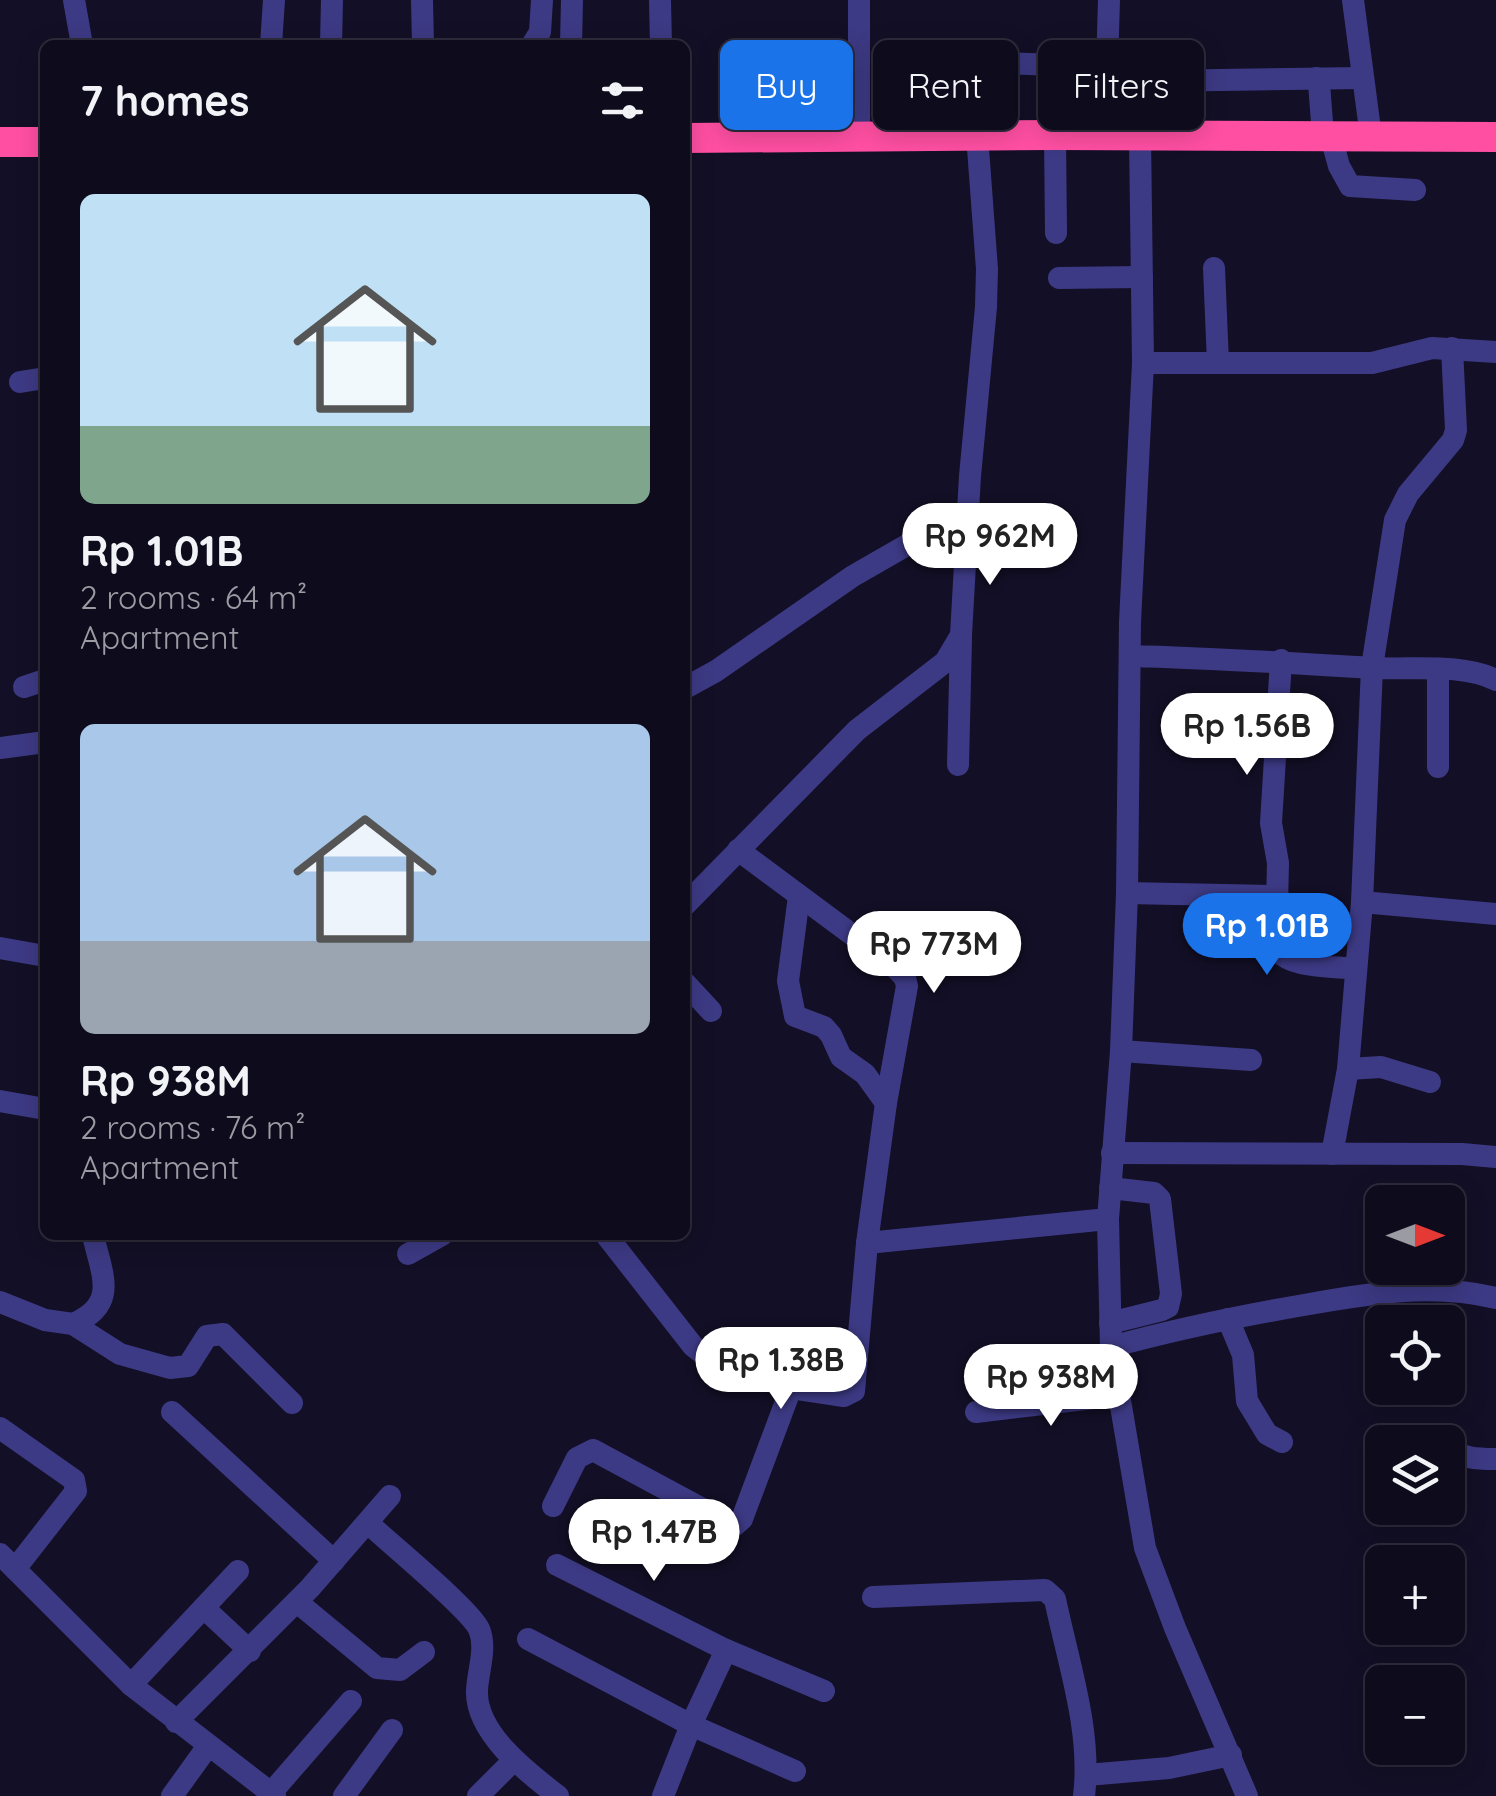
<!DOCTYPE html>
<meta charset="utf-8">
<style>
:root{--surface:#0e0b1c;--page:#171425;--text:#f1f3f6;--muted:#9b9ba3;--line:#2e2b3b;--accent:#1a73e8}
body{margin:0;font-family:Quicksand,sans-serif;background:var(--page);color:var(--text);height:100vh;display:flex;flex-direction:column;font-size:38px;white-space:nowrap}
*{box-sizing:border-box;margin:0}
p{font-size:32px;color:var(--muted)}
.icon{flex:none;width:55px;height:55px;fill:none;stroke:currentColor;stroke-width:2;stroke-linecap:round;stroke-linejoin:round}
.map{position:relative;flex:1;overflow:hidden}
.drawer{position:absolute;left:40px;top:40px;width:650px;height:1200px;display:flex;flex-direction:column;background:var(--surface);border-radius:15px;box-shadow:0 5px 25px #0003,0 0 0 2px var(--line)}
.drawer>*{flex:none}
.guide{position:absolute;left:720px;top:40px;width:625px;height:90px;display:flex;gap:20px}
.needle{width:65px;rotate:90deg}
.tools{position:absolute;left:1365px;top:1185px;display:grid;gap:20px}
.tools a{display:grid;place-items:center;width:100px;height:100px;border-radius:15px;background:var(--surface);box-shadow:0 5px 25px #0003,0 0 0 2px var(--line);font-size:50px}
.price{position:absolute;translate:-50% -85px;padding:0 22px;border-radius:35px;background:#fff;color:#222;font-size:32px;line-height:65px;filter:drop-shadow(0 2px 5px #0008)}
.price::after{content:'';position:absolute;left:50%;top:60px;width:30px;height:22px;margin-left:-15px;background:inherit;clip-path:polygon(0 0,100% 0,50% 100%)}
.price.selected{background:var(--accent);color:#fff}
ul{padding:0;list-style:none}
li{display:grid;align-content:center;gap:20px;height:530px;padding:0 40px}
li span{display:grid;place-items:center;height:310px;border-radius:15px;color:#555}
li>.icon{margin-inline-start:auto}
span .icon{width:180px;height:180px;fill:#fffc;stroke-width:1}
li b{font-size:42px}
h2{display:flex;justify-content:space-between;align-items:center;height:120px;padding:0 40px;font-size:42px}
.chip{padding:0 35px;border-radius:15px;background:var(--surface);box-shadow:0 5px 25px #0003,0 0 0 2px var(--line);font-size:35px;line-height:90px}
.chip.selected{background:var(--accent);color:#fff}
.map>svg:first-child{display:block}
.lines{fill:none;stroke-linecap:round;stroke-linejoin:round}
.minor{stroke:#3d3a85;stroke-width:22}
.highway{stroke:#ff4fa3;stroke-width:30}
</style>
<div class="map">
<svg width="1496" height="1796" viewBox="0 0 1496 1796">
<rect width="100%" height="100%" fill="#130f26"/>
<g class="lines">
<g class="minor">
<polyline points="74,0 82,45"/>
<polyline points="422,0 423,45"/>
<polyline points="660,0 661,45"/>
<polyline points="1353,0 1371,137"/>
<polyline points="271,45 274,0"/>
<polyline points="331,45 332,0"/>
<polyline points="532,45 540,32 542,0"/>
<polyline points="571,45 572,0"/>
<polyline points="1316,78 1319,83 1323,136"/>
<polyline points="938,135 941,78 956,65 973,62 1108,67"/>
<polyline points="1055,135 1056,233"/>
<polyline points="1105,135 1109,0"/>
<polyline points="1128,135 1136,90 1149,81 1362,78"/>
<polyline points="859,136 859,0"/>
<polyline points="1140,136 1143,363 1130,622 1127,893 1121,1051 1108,1219 1111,1347 1145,1548 1175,1628 1247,1796"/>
<polyline points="1331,137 1339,166 1350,186 1415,190"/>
<polyline points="1214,268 1218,363"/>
<polyline points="1059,278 1142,277"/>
<polyline points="1143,363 1372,363 1432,348 1496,352"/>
<polyline points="20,382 45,378"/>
<path d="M1130,656C1212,658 1293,663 1375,668C1413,670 1462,663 1496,680"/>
<path d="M1281,660L1271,823L1278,863L1276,948C1288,969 1334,966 1356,969"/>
<polyline points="24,687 45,680"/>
<polyline points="685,688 716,671 853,576 968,510"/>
<polyline points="0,748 45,742"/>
<polyline points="958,765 961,638"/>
<polyline points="1438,767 1438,670"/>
<polyline points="1127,893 1278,896"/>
<polyline points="799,896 788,981 795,1016 824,1027 831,1035 841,1057 865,1074 886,1103"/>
<polyline points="1362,902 1496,914"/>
<polyline points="685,905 857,730 945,662 961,635 970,476 986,307 987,269 977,135"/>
<polyline points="0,948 45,956"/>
<polyline points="685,983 711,1011"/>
<polyline points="1121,1051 1251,1060"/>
<polyline points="1348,1069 1381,1067 1430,1082"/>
<polyline points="0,1101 45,1109"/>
<polyline points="1112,1153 1462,1154 1496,1157"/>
<polyline points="1332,1154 1348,1069 1362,902 1372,667 1395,520 1408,494 1453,440 1456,430 1452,348"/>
<polyline points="1110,1188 1154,1193 1160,1199 1171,1294 1168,1307 1162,1310 1110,1323"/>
<polyline points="606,1235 693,1346 711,1360 791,1388 844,1396 854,1391 867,1243 886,1103 907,986 905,978 893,965 738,850"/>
<polyline points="867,1243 1108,1219"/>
<polyline points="408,1254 442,1235"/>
<polyline points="0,1302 45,1320 73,1324 120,1354 170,1368 188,1366 207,1336 223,1334 292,1403"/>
<polyline points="1228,1319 1243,1355 1247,1401 1267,1434 1282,1442"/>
<path d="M73,1324C120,1304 101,1273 93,1235"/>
<path d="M1111,1347C1173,1330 1235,1317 1298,1306C1366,1294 1428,1282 1496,1298"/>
<polyline points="172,1412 334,1561"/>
<polyline points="976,1412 1120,1395"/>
<polyline points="0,1428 74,1480 76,1491 15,1569"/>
<path d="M1448,1445C1461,1459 1477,1459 1496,1459"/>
<polyline points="553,1506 577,1458 593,1450 734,1526 742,1519 791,1388"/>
<path d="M368,1523C389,1543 469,1608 479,1629C487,1648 478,1670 477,1690C475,1733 528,1773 558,1796"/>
<polyline points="0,1554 131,1685 275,1796"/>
<polyline points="557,1565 726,1650"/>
<path d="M873,1597L1045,1590L1055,1599C1068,1662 1092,1731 1084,1796"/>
<polyline points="297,1602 377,1668 400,1670 424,1652"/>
<polyline points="204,1608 250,1651"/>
<polyline points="528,1639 691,1725 795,1771"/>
<polyline points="131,1685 238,1571"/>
<polyline points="176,1722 310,1588 390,1496"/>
<polyline points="1087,1775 1169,1768 1231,1755"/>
<polyline points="271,1793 351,1701"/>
<polyline points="172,1796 208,1746"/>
<polyline points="344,1796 392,1730"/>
<polyline points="478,1796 513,1761"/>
<polyline points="663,1796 691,1725 726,1650 824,1691"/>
</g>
<g class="highway">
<polyline points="685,138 1055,135 1496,137"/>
<polyline points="0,142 45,142"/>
</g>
</g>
</svg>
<div class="tools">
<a><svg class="needle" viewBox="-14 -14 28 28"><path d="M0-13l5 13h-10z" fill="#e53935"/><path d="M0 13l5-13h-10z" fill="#9b9ba3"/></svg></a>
<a><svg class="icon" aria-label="locate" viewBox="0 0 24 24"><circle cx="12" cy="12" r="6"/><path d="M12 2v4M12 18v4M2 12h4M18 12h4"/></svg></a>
<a><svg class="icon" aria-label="layers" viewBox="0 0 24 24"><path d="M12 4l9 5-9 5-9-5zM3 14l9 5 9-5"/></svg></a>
<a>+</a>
<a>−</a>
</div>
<b class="price" style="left:990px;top:588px">Rp 962M</b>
<b class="price" style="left:1247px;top:778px">Rp 1.56B</b>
<b class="price selected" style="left:1267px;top:978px">Rp 1.01B</b>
<b class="price" style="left:934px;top:996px">Rp 773M</b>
<b class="price" style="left:781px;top:1412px">Rp 1.38B</b>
<b class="price" style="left:1051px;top:1429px">Rp 938M</b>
<b class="price" style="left:654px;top:1584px">Rp 1.47B</b>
<div class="guide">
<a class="chip selected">Buy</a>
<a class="chip">Rent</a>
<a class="chip">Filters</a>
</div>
<section class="drawer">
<h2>7 homes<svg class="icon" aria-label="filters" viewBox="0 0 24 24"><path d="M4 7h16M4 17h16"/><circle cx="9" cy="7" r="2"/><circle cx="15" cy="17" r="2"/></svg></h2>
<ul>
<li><span style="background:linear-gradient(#bfe0f5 75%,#7fa58c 0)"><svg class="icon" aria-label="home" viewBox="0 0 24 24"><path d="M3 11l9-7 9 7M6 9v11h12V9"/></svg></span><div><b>Rp 1.01B</b><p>2 rooms · 64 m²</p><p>Apartment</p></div></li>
<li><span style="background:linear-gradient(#a9c7e8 70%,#9aa5b1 0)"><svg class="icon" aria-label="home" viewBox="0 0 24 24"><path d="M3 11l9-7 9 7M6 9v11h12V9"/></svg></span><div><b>Rp 938M</b><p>2 rooms · 76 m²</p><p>Apartment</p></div></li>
</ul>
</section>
</div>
